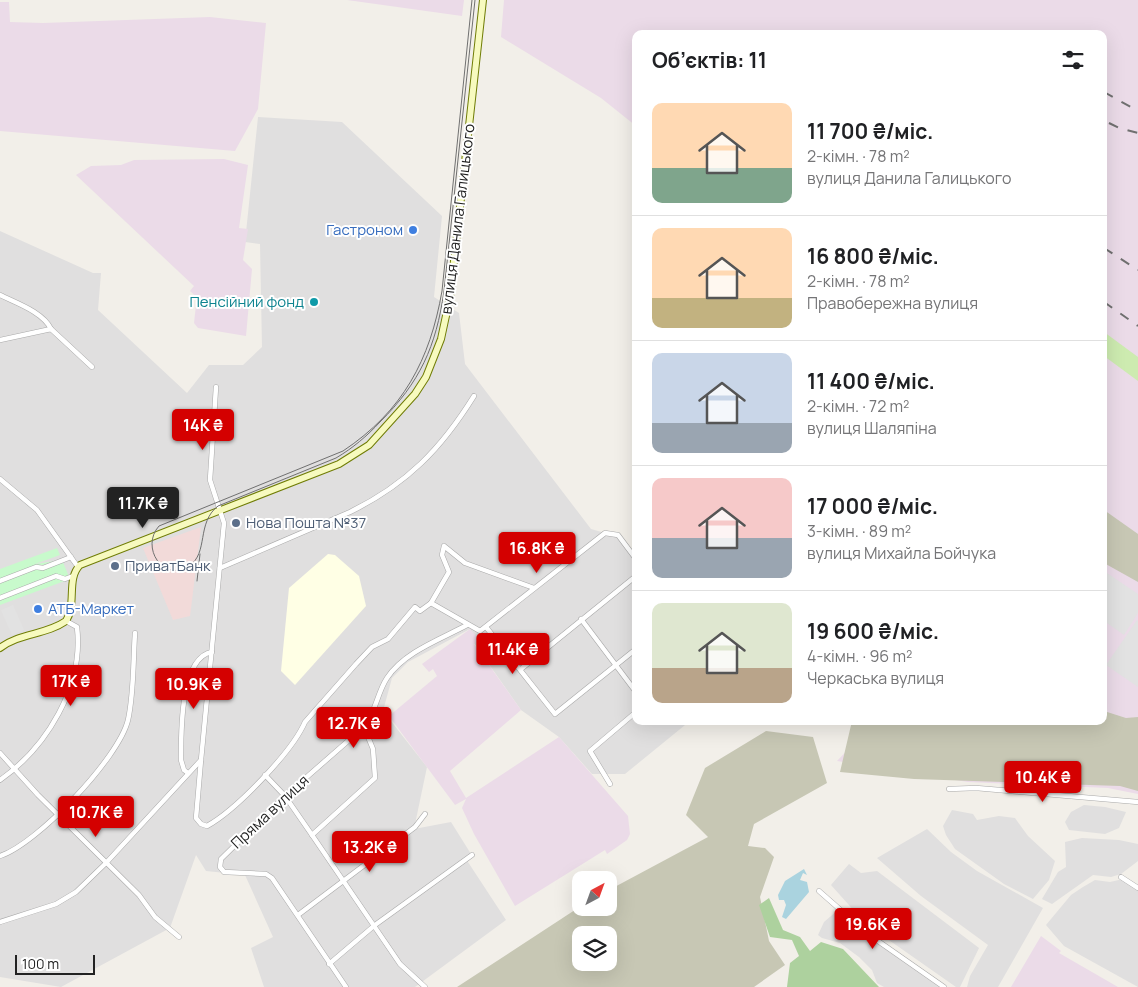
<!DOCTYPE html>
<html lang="uk">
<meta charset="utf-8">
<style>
:root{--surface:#fff;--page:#f2f2f2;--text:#202124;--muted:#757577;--line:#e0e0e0;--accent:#d40000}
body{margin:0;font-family:Manrope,sans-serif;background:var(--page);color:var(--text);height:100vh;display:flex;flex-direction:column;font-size:19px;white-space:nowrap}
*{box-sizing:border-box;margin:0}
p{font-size:16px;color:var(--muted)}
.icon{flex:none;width:28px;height:28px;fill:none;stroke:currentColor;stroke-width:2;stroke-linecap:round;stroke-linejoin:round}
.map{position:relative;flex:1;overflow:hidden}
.sheet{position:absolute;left:632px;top:30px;width:475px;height:695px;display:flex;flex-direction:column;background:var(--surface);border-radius:10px;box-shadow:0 5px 20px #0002}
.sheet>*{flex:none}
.needle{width:32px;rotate:41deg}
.fabs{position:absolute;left:572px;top:871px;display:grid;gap:10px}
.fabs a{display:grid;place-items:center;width:45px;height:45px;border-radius:10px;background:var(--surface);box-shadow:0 5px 20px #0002;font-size:25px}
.scale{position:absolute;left:15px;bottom:12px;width:80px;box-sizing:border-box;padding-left:5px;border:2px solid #222;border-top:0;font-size:14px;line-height:18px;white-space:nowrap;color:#222;-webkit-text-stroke:4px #fff;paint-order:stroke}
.price{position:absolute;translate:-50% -42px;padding:0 11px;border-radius:5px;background:var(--accent);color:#fff;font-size:16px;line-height:32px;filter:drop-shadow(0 1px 2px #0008)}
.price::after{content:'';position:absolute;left:50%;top:30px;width:15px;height:11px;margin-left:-8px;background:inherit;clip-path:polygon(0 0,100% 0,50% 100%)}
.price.selected{background:#222;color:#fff}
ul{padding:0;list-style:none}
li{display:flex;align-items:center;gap:15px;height:125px;padding:0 20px}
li+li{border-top:1px solid var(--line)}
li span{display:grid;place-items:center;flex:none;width:140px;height:100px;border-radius:10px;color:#555}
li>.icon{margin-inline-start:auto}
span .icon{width:60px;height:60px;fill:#fffc;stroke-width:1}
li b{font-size:21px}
h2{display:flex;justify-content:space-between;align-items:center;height:60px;padding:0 20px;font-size:21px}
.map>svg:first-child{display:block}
.residential{fill:#e0dfdf}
.commercial{fill:#f2dad9}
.industrial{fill:#ebdbe8}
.education{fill:#ffffe5}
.construction{fill:#c7c7b4;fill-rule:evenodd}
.grass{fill:#cdebb0}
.forest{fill:#add19e}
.park{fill:#c8facc}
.parking{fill:#e2e2e2}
.water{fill:#aad3df}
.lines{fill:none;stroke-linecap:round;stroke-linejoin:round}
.street-casing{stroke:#a9a9a9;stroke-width:5.5}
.secondary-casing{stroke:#707d05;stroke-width:8}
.street{stroke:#fff;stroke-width:4.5}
.secondary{stroke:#f7fabf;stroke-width:6}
.tram{stroke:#707070;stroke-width:1}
.rail{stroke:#707070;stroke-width:2;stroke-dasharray:10 10;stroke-linecap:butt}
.shop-dot{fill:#3f7fe0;stroke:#fff;stroke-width:2}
.culture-dot{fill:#0f9aa8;stroke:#fff;stroke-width:2}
.service-dot{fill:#5c6f8a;stroke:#fff;stroke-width:2}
.labels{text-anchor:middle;stroke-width:4;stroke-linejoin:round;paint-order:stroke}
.street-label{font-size:15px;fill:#222;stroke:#fff}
.shop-label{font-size:15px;fill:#366cbe;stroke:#fff;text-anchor:end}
.culture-label{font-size:15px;fill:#0d838f;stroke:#fff;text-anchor:end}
.service-label{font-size:15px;fill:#4e5e75;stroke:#fff;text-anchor:start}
</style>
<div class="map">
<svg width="1138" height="987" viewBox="0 0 1138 987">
<rect width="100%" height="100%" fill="#f2efe9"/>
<g class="residential">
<polygon points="258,117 342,122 442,216 434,297 459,313 465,364 591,529 619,537 636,558 636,721 690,721 625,774 592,774 559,737 521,710 474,643 470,629 408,662 392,678 383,711 427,767 414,829 451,822 471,854 466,859 506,920 415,987 264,987 251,948 273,937 245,875 206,871 196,855 170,928 61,987 0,977 0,231 93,273 101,273 98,310 187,393 209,365 243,365 262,347 260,244 245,242"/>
<polygon points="1084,805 1105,807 1126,812 1119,828 1105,834 1069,830 1065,822 1071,812"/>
<polygon points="952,810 973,814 977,820 999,816 1015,818 1028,836 1055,861 1049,880 1033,899 1004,884 955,849 946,835 943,826"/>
<polygon points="927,829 951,852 977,871 1043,908 998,987 967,987 970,976 988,945 921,896 877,858"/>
<polygon points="1082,838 1119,840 1138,844 1138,861 1121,874 1111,877 1093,875 1052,904 1042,899 1058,872 1066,867 1065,842"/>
<polygon points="849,864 861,873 877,871 979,948 960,987 956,987 866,924 831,885"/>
<polygon points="1123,879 1138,889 1138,987 1064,946 1046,925 1071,895 1083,887 1095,880 1110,882"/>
<polygon points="838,910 941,987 884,987 877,983 872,970 859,957 840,943 822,938 818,935 824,922"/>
</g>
<polygon class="commercial" points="201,527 190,616 173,620 143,548"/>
<g class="industrial">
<polygon points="347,0 464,0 462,16"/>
<polygon points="504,0 1138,0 1138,794 1108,788 968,782 837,761 875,721 1104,721 1104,34 636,34 636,126 601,98 501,37"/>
<polygon points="0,2 9,2 10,22 43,23 210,17 266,23 258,109 235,151 0,131"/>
<polygon points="224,159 248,165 239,228 248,229 243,260 252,269 246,336 198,328 194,323 196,305 200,300 190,291 194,286 76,175 91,166 121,165 134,160"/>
<polygon points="470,629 479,639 474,644 521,710 450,771 466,798 559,737 628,816 630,834 627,840 607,854 605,850 515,906 474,834 462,808 466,799 455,805 389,716 437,676 433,669 429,672 422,664"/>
<polygon points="1041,936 1061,951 1059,953 1118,987 1011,987"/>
</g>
<polygon class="education" points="328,554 335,555 359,576 366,606 295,685 281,671 289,588"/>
<g class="construction">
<polygon points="1104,510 1138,534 1138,582 1104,563"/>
<polygon points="1104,711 1126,718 1138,717 1138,791 1120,786 914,779 840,772 852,721 1104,721"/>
<path d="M766,731L813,737L827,783L754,824L748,846L765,848L774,857L760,897L769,941L785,965L754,987H457L581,906V908H609V890L708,837L686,815L705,768ZM581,935H609V962H581Z"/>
</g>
<polygon class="grass" points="1104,332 1138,357 1138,381 1104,356"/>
<polygon class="forest" points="769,898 783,930 800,937 810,951 821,942 843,949 879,987 787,987 790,963 799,956 792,940 770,937 759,905"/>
<polygon class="park" points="57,548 60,555 35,564 62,560 70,579 0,605 0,569"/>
<g class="parking">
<polygon points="1104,571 1138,594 1138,613 1124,635 1104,621"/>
<polygon points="13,605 24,630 12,635 1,610"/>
<polygon points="1137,620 1138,621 1138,687 1106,665"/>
</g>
<polygon class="water" points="804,869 807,875 803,873 800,880 807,882 809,892 786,919 782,917 786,905 784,900 779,900 778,895 785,881"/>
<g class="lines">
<g class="street-casing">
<g id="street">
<path d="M0,295C16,303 43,312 51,329"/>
<polyline points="0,340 51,329 92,367"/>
<polyline points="0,479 37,510 78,567"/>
<path d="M220,568L350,512C407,484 441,449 474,396"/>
<polyline points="0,581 36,567 43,568 71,557"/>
<polyline points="534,588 465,563 444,546 442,555 449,572 431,603 480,631 605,533 618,535 636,559"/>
<polyline points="0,598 56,576 65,579 73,576"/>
<polyline points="581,619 636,692"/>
<polyline points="486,627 555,714 636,649"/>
<polyline points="521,669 636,576"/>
<polyline points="0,753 38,795 139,895 155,917 179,937"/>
<path d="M201,760L196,818L201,824L207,826C236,810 292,752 305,722L356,664L372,647L388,639L415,607L420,611L431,603"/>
<path d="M188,773L184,770L181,760C181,734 180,657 212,652"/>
<polyline points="265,775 285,796 312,835 400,964 425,987"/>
<path d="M0,780C47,747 84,686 77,627L66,621"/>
<polyline points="610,784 590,751 636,712"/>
<polyline points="949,789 976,788 1138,802"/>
<polyline points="312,835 375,778 373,749 364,727"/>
<path d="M0,856C37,844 119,758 128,720C134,693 133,662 135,633"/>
<polyline points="1121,877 1138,888"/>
<polyline points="819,891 868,934 944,987"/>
<polyline points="298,915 415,827 425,814"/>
<polyline points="0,922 56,904 76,892 106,863 201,760 224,523 210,480 216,387"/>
<polyline points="329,964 375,925 472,855"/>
<path d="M346,987L272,878L266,874L224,872L220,867L221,859L285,796L364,727C376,712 377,693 387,678C404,652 441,639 467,625"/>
</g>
</g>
<g class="secondary-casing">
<path id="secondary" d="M0,648C19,633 46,635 66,621C77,604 66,579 80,565L339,464L369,445L415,394L426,377L441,339L450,297L483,0"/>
</g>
<use href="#street" class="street"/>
<use href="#secondary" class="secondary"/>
<g class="tram">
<path d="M472,0L442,291C430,360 403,411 343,451L159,526C140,547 163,583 189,566C209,553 196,523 218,506L336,458C353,448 367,436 380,422C420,382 436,347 444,291L475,0"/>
<polyline points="197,581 200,554"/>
</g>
<g class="rail">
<polyline points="1104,92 1138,111"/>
<polyline points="1109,123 1119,128 1138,133"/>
<polyline points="1104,248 1138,270"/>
<polyline points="1104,302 1138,326"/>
</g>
</g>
<g class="shop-dot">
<circle cx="413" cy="230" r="5"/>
<circle cx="38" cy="609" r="5"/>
</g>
<circle class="culture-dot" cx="314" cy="302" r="5"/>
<g class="service-dot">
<circle cx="236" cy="523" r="5"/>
<circle cx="115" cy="566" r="5"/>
</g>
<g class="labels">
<g class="street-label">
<text transform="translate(458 219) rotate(-83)" y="5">вулиця Данила Галицького</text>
<text transform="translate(270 812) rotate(-43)" y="5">Пряма вулиця</text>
</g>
<g class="shop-label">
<text x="403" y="235">Гастроном</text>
<text x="48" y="614" text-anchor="start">АТБ-Маркет</text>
</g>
<g class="culture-label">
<text x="304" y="307">Пенсійний фонд</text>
</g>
<g class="service-label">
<text x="246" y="528">Нова Пошта №37</text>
<text x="125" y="571">ПриватБанк</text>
</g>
</g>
</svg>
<div class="fabs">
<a><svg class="needle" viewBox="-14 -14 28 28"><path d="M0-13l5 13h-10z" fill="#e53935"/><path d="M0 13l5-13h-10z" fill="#757577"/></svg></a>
<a><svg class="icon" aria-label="layers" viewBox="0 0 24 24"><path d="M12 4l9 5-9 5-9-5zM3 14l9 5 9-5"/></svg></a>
</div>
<div class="scale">100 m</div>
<b class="price" style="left:203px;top:451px">14K ₴</b>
<b class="price selected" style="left:143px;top:529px">11.7K ₴</b>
<b class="price" style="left:537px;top:574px">16.8K ₴</b>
<b class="price" style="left:513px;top:675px">11.4K ₴</b>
<b class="price" style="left:71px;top:707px">17K ₴</b>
<b class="price" style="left:194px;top:710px">10.9K ₴</b>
<b class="price" style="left:354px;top:749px">12.7K ₴</b>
<b class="price" style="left:1043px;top:803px">10.4K ₴</b>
<b class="price" style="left:96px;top:838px">10.7K ₴</b>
<b class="price" style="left:370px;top:873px">13.2K ₴</b>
<b class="price" style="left:873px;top:950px">19.6K ₴</b>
<section class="sheet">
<h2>Об’єктів: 11<svg class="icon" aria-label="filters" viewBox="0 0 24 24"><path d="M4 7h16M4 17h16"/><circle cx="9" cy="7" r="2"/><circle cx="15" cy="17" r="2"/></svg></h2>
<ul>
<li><span style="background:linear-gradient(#ffd9b3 65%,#7fa58c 0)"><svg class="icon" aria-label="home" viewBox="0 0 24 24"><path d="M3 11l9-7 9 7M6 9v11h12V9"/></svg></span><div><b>11 700 ₴/міс.</b><p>2-кімн. · 78 m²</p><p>вулиця Данила Галицького</p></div></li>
<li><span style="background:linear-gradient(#ffd9b3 70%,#c2b280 0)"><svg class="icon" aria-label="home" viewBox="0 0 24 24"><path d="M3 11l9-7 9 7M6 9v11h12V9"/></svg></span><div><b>16 800 ₴/міс.</b><p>2-кімн. · 78 m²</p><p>Правобережна вулиця</p></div></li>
<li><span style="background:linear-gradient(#c9d6e8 70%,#9aa5b1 0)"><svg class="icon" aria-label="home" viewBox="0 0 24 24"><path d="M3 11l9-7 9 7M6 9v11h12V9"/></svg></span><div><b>11 400 ₴/міс.</b><p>2-кімн. · 72 m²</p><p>вулиця Шаляпіна</p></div></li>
<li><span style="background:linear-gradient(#f6c9c9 60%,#9aa5b1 0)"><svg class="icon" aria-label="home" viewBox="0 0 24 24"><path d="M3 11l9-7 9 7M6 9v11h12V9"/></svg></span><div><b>17 000 ₴/міс.</b><p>3-кімн. · 89 m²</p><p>вулиця Михайла Бойчука</p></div></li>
<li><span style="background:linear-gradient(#dfe7d0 65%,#b9a48a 0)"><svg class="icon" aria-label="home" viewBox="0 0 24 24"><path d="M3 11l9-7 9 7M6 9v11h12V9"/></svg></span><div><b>19 600 ₴/міс.</b><p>4-кімн. · 96 m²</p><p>Черкаська вулиця</p></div></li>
</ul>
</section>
</div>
